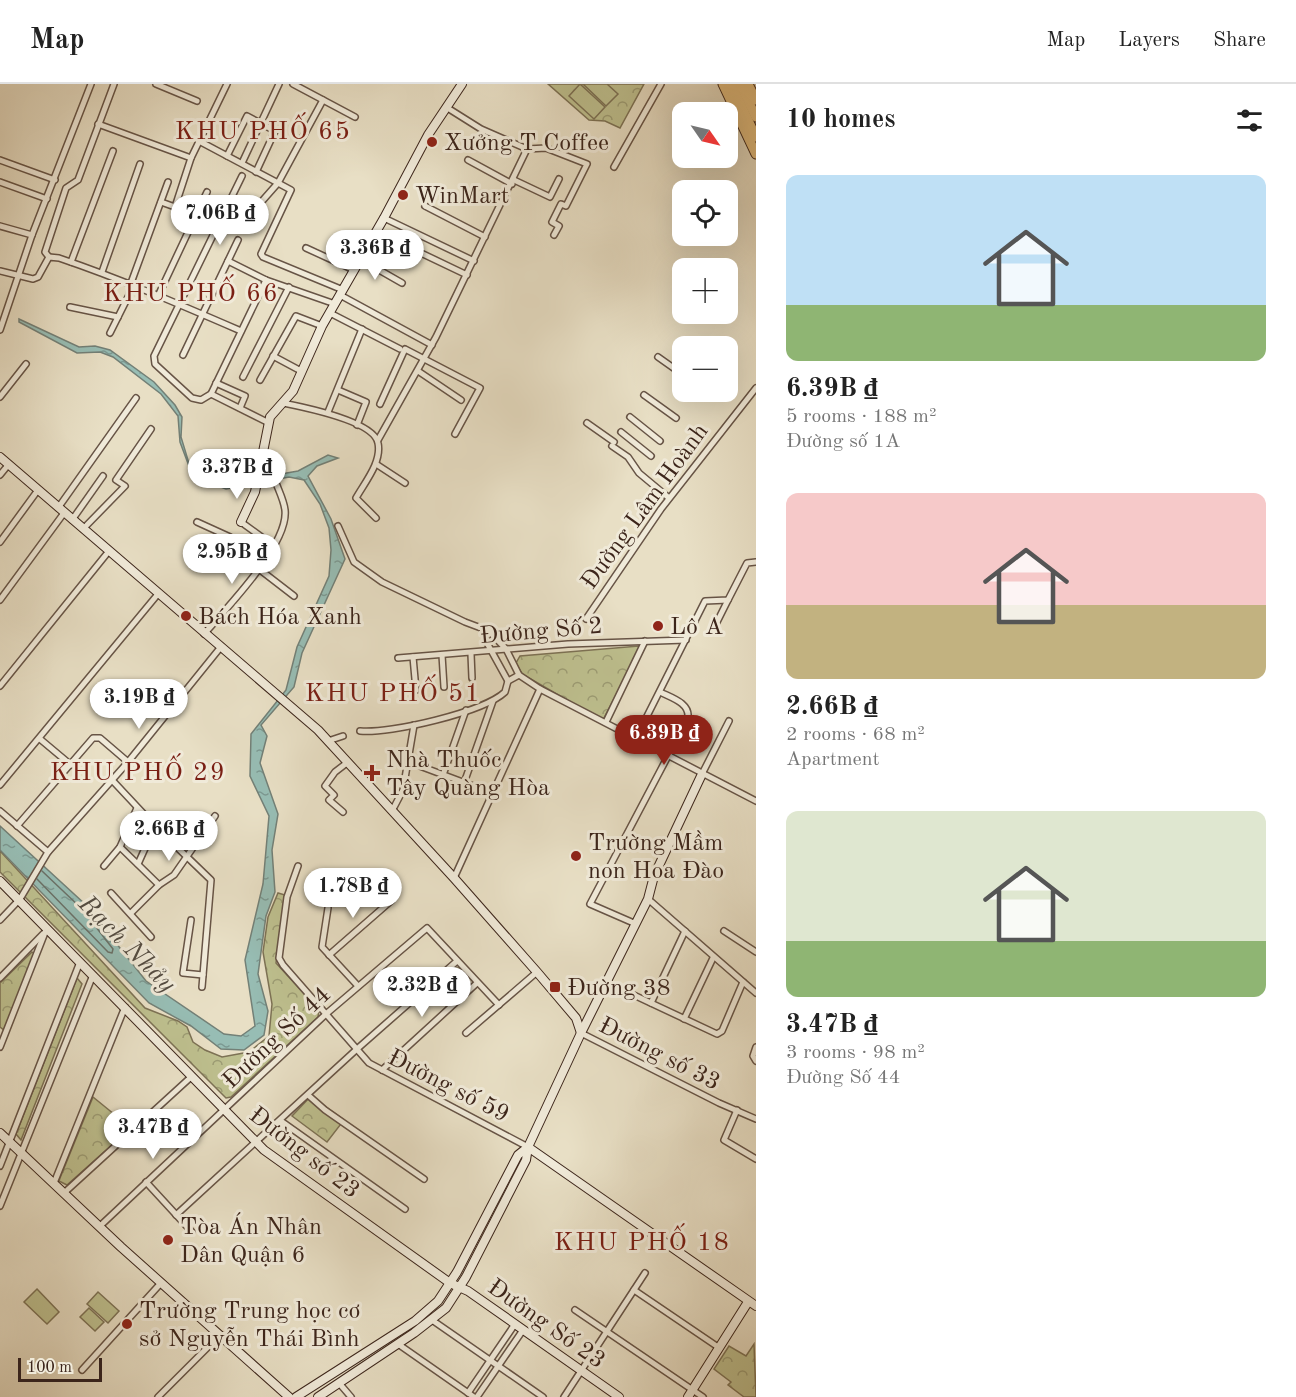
<!DOCTYPE html>
<meta charset="utf-8">
<style>
:root{--surface:#fff;--page:#f6f6f6;--text:#222;--muted:#767676;--line:#e0e0e0;--accent:#8f2418}
body{margin:0;font-family:"Old Standard TT",serif;background:var(--page);color:var(--text);height:100vh;display:flex;flex-direction:column;font-size:22px;white-space:nowrap}
*{box-sizing:border-box;margin:0}
p{font-size:20px;color:var(--muted)}
.icon{flex:none;width:33px;height:33px;fill:none;stroke:currentColor;stroke-width:2;stroke-linecap:round;stroke-linejoin:round}
.map{position:relative;flex:1;overflow:hidden}
.details{display:flex;flex-direction:column;background:var(--surface);width:540px}
.details>*{flex:none}
.needle{width:39px;rotate:124deg}
.fabs{position:absolute;left:672px;top:18px;display:grid;gap:12px}
.fabs a{display:grid;place-items:center;width:66px;height:66px;border-radius:12px;background:var(--surface);box-shadow:0 6px 24px #0002;font-size:30px}
.scale{position:absolute;left:18px;bottom:15px;width:84px;box-sizing:border-box;padding-left:6px;border:3px solid #3c251b;border-top:0;font-size:16px;line-height:21px;white-space:nowrap;color:#3c251b;-webkit-text-stroke:4px #f0ead9;paint-order:stroke}
.price{position:absolute;translate:-50% -51px;padding:0 14px;border-radius:21px;background:#fff;color:#222;font-size:20px;line-height:39px;filter:drop-shadow(0 2px 3px #0008)}
.price::after{content:'';position:absolute;left:50%;top:36px;width:18px;height:14px;margin-left:-9px;background:inherit;clip-path:polygon(0 0,100% 0,50% 100%)}
.price.current{background:var(--accent);color:#fff}
ul{padding:0;list-style:none}
li{display:grid;align-content:center;gap:12px;height:318px;padding:0 30px}
li span{display:grid;place-items:center;height:186px;border-radius:12px;color:#555}
li>.icon{margin-inline-start:auto}
span .icon{width:108px;height:108px;fill:#fffc;stroke-width:1}
li b{font-size:26px}
h2{display:flex;justify-content:space-between;align-items:center;height:72px;padding:0 30px;font-size:26px}
header{display:flex;align-items:center;gap:36px;box-sizing:border-box;height:84px;padding:0 30px;background:var(--surface);border-bottom:2px solid var(--line)}
header strong{font-size:28px}
nav{display:flex;gap:33px;margin-inline-start:auto;font-size:21px}
main{display:flex;flex:1;min-height:0}
.map>svg:first-child{display:block}
.park{fill:url(#park-crowns);stroke:#7d7255;stroke-width:1.5}
.pitch{fill:#bec08f;stroke:#7d7255;stroke-width:1.5}
.water{fill:url(#water-ripples);stroke:#738077;stroke-width:1.5}
.lines{fill:none;stroke-linecap:round;stroke-linejoin:round}
.shore{stroke:#6a7168;stroke-width:1.5}
.street-casing{stroke:#675446;stroke-width:8}
.secondary-casing{stroke:#3c251b;stroke-width:10}
.primary-casing{stroke:#3c251b;stroke-width:11}
.street{stroke:#f0ead9;stroke-width:5}
.secondary{stroke:#f0ead9;stroke-width:8}
.primary{stroke:#e4c082;stroke-width:9}
.poi-dot{fill:#8f2418;stroke:#f0ead9;stroke-width:2}
.labels{text-anchor:middle;stroke-width:6;stroke-linejoin:round;paint-order:stroke}
.poi-label{font-size:24px;fill:#3c251b;stroke:#f0ead9;text-anchor:start}
.street-label{font-size:24px;fill:#3c251b;stroke:#f0ead9}
.neighbourhood-label{font-size:26px;letter-spacing:1.5px;fill:#7a1f14;stroke:#f0ead9}
.water-label{font-size:26px;font-style:italic;fill:#534b41;stroke:#f0ead9}
</style>
<header>
<strong>Map</strong>
<nav><a>Map</a><a>Layers</a><a>Share</a></nav>
</header>
<main>
<div class="map">
<svg width="756" height="1313" viewBox="0 0 756 1313">
<defs>
<pattern id="park-crowns" width="20" height="18" patternUnits="userSpaceOnUse" patternTransform="scale(1.5)"><rect width="20" height="18" fill="#bec08f"/><path d="M2 6a3 3 0 1 1 6 0M12 15a3 3 0 1 1 6 0" fill="none" stroke="#9c9c74"/></pattern>
<pattern id="water-ripples" width="26" height="14" patternUnits="userSpaceOnUse" patternTransform="scale(1.5)"><rect width="26" height="14" fill="#97bdb4"/><path d="M2 4q2-2 4 0t4 0M15 11q2-2 4 0t4 0" fill="none" stroke="#7c9992"/></pattern>
</defs>
<rect width="100%" height="100%" fill="#e8dfc5"/>
<filter id="stains"><feTurbulence type="fractalNoise" baseFrequency=".00333" numOctaves="4"/><feColorMatrix values="0 0 0 0 .2 0 0 0 0 .09 0 0 0 0 .02 0 0 0 .5 -.17"/></filter>
<radialGradient id="worn" r=".72"><stop offset=".6" stop-color="#630" stop-opacity="0"/><stop offset="1" stop-color="#630" stop-opacity=".3"/></radialGradient>
<g class="park">
<polygon points="548,0 644,0 620,44 605,37 589,36"/>
<polygon points="639,562 640,565 604,634 600,635 522,590 516,579 520,572"/>
<polygon points="0,767 145,924 178,937 187,943 193,958 205,966 222,973 249,968 269,952 272,920 263,868 268,833 278,809 285,811 276,879 319,926 318,933 231,1013 226,1014 0,788"/>
<polygon points="32,868 35,870 4,946 0,943 0,899"/>
<polygon points="455,884 459,884 471,901 447,923 433,907"/>
<polygon points="77,894 82,900 21,1056 16,1050"/>
<polygon points="311,1012 344,1036 327,1058 292,1032"/>
<polygon points="93,1013 131,1044 67,1101 59,1097 60,1094"/>
<polygon points="754,1260 756,1313 744,1313 728,1301 731,1298 714,1285 729,1262 746,1272"/>
</g>
<g class="pitch">
<polygon points="580,0 605,23 594,35 569,12"/>
<polygon points="583,0 607,0 618,10 606,22"/>
<polygon points="37,1205 59,1228 47,1240 24,1218"/>
<polygon points="98,1208 119,1227 108,1239 87,1220"/>
<polygon points="89,1224 104,1238 95,1247 80,1233"/>
</g>
<polygon class="water" points="19,235 79,263 95,262 110,266 154,298 175,321 182,333 181,353 191,386 202,394 224,400 298,387 328,371 338,374 317,382 308,392 331,435 345,475 302,569 294,603 261,641 267,652 260,679 278,730 272,766 275,808 266,832 258,890 268,927 264,951 244,966 221,965 191,942 149,919 0,766 0,742 86,821 146,897 224,950 241,952 255,942 245,876 263,800 269,732 250,692 251,650 286,606 297,563 329,492 331,466 329,444 320,420 304,396 289,393 226,405 193,393 180,358 178,332 161,310 113,273 100,268 77,269 19,238"/>
<g class="lines">
<polyline class="shore" points="37,795 108,868 112,869 113,865 82,825 42,787"/>
<g class="street-casing">
<g id="street">
<polyline points="156,0 197,17"/>
<polyline points="293,0 355,33"/>
<polyline points="446,23 481,45 527,65 546,64 587,80 566,122 561,120 552,138 559,142 554,151"/>
<polyline points="98,40 191,74"/>
<polyline points="199,57 278,99 323,16"/>
<polyline points="227,72 247,32 275,47 256,88"/>
<polyline points="0,76 55,96"/>
<polyline points="468,76 512,100"/>
<polyline points="242,79 279,0"/>
<polyline points="614,83 661,0"/>
<polyline points="242,92 154,272 155,280 192,314 201,316 211,310 266,196"/>
<polyline points="514,96 550,113 559,95"/>
<polyline points="0,98 47,115"/>
<polyline points="263,116 278,99 291,106 261,170 263,173 343,206"/>
<polyline points="161,118 175,123 191,74 227,0"/>
<polyline points="425,122 485,153"/>
<polyline points="384,134 474,177"/>
<polyline points="0,142 32,151"/>
<polyline points="377,148 467,191"/>
<polyline points="306,164 354,186"/>
<polyline points="49,173 45,168 66,104 78,96 114,0"/>
<polyline points="360,175 402,199"/>
<polyline points="228,177 266,196 335,220"/>
<polyline points="71,178 113,67"/>
<path d="M0,187L33,195L38,193L49,173L59,174C121,195 181,221 241,247"/>
<polyline points="102,188 140,80"/>
<polyline points="340,211 432,261"/>
<polyline points="158,212 207,108"/>
<polyline points="70,223 118,233"/>
<polyline points="330,229 400,265"/>
<polyline points="0,246 32,151 91,0"/>
<polyline points="110,249 129,211 131,199 168,98"/>
<polyline points="183,271 238,156"/>
<polyline points="273,272 301,287"/>
<polyline points="658,273 682,290"/>
<polyline points="418,287 461,316"/>
<polyline points="243,293 289,203"/>
<polyline points="260,296 296,232 322,242"/>
<polyline points="216,299 245,312 240,324"/>
<polyline points="338,306 366,318 357,341"/>
<polyline points="211,310 267,338"/>
<polyline points="644,311 676,334"/>
<polyline points="0,313 26,280"/>
<path d="M283,319C303,323 374,337 378,359C382,378 365,398 356,414L376,434"/>
<polyline points="380,320 405,265 480,304 455,350"/>
<polyline points="328,328 362,245"/>
<polyline points="630,333 660,357"/>
<polyline points="587,339 614,358"/>
<polyline points="621,348 651,372"/>
<polyline points="378,356 436,253 527,65"/>
<polyline points="612,362 628,373 639,389 669,414"/>
<polyline points="376,380 405,399"/>
<polyline points="0,391 9,380"/>
<polyline points="58,424 136,314"/>
<polyline points="72,436 103,392"/>
<polyline points="197,438 230,453"/>
<polyline points="241,438 274,462"/>
<polyline points="338,442 354,478 382,498 465,538 489,547 506,565 519,591 540,605 756,717"/>
<polyline points="83,445 125,402 116,396 151,345"/>
<polyline points="0,458 38,406"/>
<polyline points="259,485 294,512"/>
<polyline points="0,516 64,429"/>
<polyline points="586,535 661,425 756,304"/>
<polyline points="483,545 487,559 508,597"/>
<polyline points="712,548 728,516"/>
<path d="M204,550C226,525 289,460 285,426C284,417 279,407 276,399"/>
<polyline points="471,570 472,594"/>
<polyline points="442,571 444,603"/>
<polyline points="413,573 416,606"/>
<polyline points="398,574 568,560 686,556"/>
<polyline points="0,602 109,467"/>
<polyline points="606,638 645,557"/>
<path d="M360,647C390,650 484,628 505,608L508,597L519,591"/>
<polyline points="636,654 705,517 728,516 747,479 756,478"/>
<polyline points="40,655 71,681"/>
<polyline points="328,657 343,652"/>
<polyline points="409,678 476,703"/>
<polyline points="702,690 729,637"/>
<polyline points="443,691 466,626"/>
<polyline points="112,696 155,742 211,796 202,903"/>
<polyline points="464,699 493,617"/>
<polyline points="0,701 158,510"/>
<polyline points="0,727 48,768"/>
<polyline points="392,727 403,706 414,641"/>
<polyline points="343,728 329,716 334,711 325,702 335,688 348,678"/>
<polyline points="17,742 93,654 100,654 128,678"/>
<polyline points="120,763 159,801"/>
<polyline points="138,780 155,742"/>
<polyline points="104,782 120,763 137,724"/>
<polyline points="298,782 287,813 279,874 283,881 369,979 528,1063"/>
<polyline points="454,794 540,605"/>
<polyline points="111,809 151,853"/>
<polyline points="648,815 756,909"/>
<polyline points="328,824 322,863 358,902"/>
<polyline points="131,829 159,801 174,791 215,732"/>
<polyline points="0,836 20,815 48,768 128,678 220,564"/>
<polyline points="191,836 183,889 203,891"/>
<path d="M636,840L590,820L688,634C690,619 672,614 660,608"/>
<polyline points="724,847 756,868"/>
<polyline points="329,871 392,816"/>
<polyline points="0,894 43,850"/>
<polyline points="606,898 717,950 722,947 743,898"/>
<polyline points="651,919 685,847"/>
<polyline points="684,935 713,874"/>
<polyline points="466,949 537,888"/>
<polyline points="581,949 719,1019 756,1035"/>
<polyline points="0,963 46,846"/>
<polyline points="756,963 753,972 756,977"/>
<polyline points="382,986 477,899"/>
<polyline points="308,1011 325,1026 424,1095"/>
<polyline points="737,1026 724,1056 756,1075"/>
<polyline points="281,1037 405,1125"/>
<polyline points="0,1082 80,878"/>
<polyline points="146,1098 192,1148"/>
<polyline points="54,1099 125,923"/>
<polyline points="64,1109 191,993"/>
<polyline points="0,1122 93,891"/>
<polyline points="176,1131 357,965 457,877"/>
<polyline points="100,1142 326,930 427,844 499,921"/>
<polyline points="634,1206 718,1263"/>
<polyline points="575,1226 703,1313"/>
<polyline points="432,1236 543,1313"/>
<polyline points="398,1260 474,1313"/>
<polyline points="82,1286 161,1199"/>
<polyline points="339,1299 351,1313"/>
<polyline points="468,1309 515,1240"/>
<polyline points="158,1313 220,1251"/>
<polyline points="477,1313 523,1246"/>
<polyline points="564,1313 645,1189"/>
</g>
</g>
<g class="secondary-casing">
<g id="secondary">
<polyline points="0,373 318,646 454,794 537,888 576,934 581,949"/>
<polyline points="241,438 255,408 270,333 293,307 322,242 384,134 428,51 462,0"/>
<polyline points="0,797 264,1066 450,1199 468,1207 619,1313"/>
<polyline points="0,1049 121,1163 289,1313"/>
<polyline points="528,1063 756,1222"/>
<polyline points="296,1313 415,1237 438,1217 457,1188 518,1071 528,1063"/>
<polyline points="318,1313 414,1249 446,1224 466,1193 526,1076 528,1063 581,949 648,815 654,792 702,690"/>
<polyline points="688,1313 748,1218"/>
</g>
</g>
<g class="primary-casing">
<g id="primary">
<polyline points="723,0 756,70"/>
<polyline points="731,0 756,53"/>
<polyline points="740,0 756,33"/>
<polyline points="748,0 756,16"/>
</g>
</g>
<use href="#street" class="street"/>
<use href="#secondary" class="secondary"/>
<use href="#primary" class="primary"/>
</g>
<g class="poi-dot">
<circle cx="432" cy="58" r="6"/>
<circle cx="403" cy="111" r="6"/>
<circle cx="186" cy="532" r="6"/>
<circle cx="658" cy="542" r="6"/>
<path d="M369 680h6v6h6v6h-6v6h-6v-6h-6v-6h6z"/>
<circle cx="576" cy="772" r="6"/>
<rect x="549" y="897" width="12" height="12" rx="3"/>
<circle cx="168" cy="1156" r="6"/>
<circle cx="127" cy="1240" r="6"/>
</g>
<g class="labels">
<g class="poi-label">
<text x="444" y="66">Xưởng T Coffee</text>
<text x="415" y="119">WinMart</text>
<text x="198" y="540">Bách Hóa Xanh</text>
<text x="670" y="550">Lô A</text>
<text x="386" y="683">Nhà Thuốc<tspan x="386" dy="28">Tây Quàng Hòa</tspan></text>
<text x="588" y="766">Trường Mầm<tspan x="588" dy="28">non Hoa Đào</tspan></text>
<text x="567" y="911">Đường 38</text>
<text x="180" y="1150">Tòa Án Nhân<tspan x="180" dy="28">Dân Quận 6</tspan></text>
<text x="139" y="1234">Trường Trung học cơ<tspan x="139" dy="28">sở Nguyễn Thái Bình</tspan></text>
</g>
<g class="street-label">
<text transform="translate(644 422) rotate(-54)" y="8">Đường Lâm Hoành</text>
<text transform="translate(541 546) rotate(-5)" y="8">Đường Số 2</text>
<text transform="translate(276 953) rotate(-43)" y="8">Đường Số 44</text>
<text transform="translate(660 969) rotate(27)" y="8">Đường số 33</text>
<text transform="translate(449 1001) rotate(27)" y="8">Đường số 59</text>
<text transform="translate(305 1068) rotate(38)" y="8">Đường số 23</text>
<text transform="translate(547 1239) rotate(35)" y="8">Đường Số 23</text>
</g>
<g class="neighbourhood-label">
<text x="263" y="55">KHU PHỐ 65</text>
<text x="191" y="217">KHU PHỐ 66</text>
<text x="393" y="617">KHU PHỐ 51</text>
<text x="138" y="696">KHU PHỐ 29</text>
<text x="642" y="1166">KHU PHỐ 18</text>
</g>
<g class="water-label">
<text transform="translate(128 859) rotate(45)" y="9">Rạch Nhảy</text>
</g>
</g>
<rect width="100%" height="100%" filter="url(#stains)"/>
<rect width="100%" height="100%" fill="url(#worn)"/>
</svg>
<div class="fabs">
<a><svg class="needle" viewBox="-14 -14 28 28"><path d="M0-13l5 13h-10z" fill="#e53935"/><path d="M0 13l5-13h-10z" fill="#767676"/></svg></a>
<a><svg class="icon" aria-label="locate" viewBox="0 0 24 24"><circle cx="12" cy="12" r="6"/><path d="M12 2v4M12 18v4M2 12h4M18 12h4"/></svg></a>
<a>+</a>
<a>−</a>
</div>
<div class="scale">100 m</div>
<b class="price" style="left:220px;top:162px">7.06B ₫</b>
<b class="price" style="left:375px;top:197px">3.36B ₫</b>
<b class="price" style="left:237px;top:416px">3.37B ₫</b>
<b class="price" style="left:232px;top:501px">2.95B ₫</b>
<b class="price" style="left:139px;top:646px">3.19B ₫</b>
<b class="price current" style="left:664px;top:682px">6.39B ₫</b>
<b class="price" style="left:169px;top:778px">2.66B ₫</b>
<b class="price" style="left:353px;top:835px">1.78B ₫</b>
<b class="price" style="left:422px;top:934px">2.32B ₫</b>
<b class="price" style="left:153px;top:1076px">3.47B ₫</b>
</div>
<section class="details">
<h2>10 homes<svg class="icon" aria-label="filters" viewBox="0 0 24 24"><path d="M4 7h16M4 17h16"/><circle cx="9" cy="7" r="2"/><circle cx="15" cy="17" r="2"/></svg></h2>
<ul>
<li><span style="background:linear-gradient(#bfe0f5 70%,#8fb573 0)"><svg class="icon" aria-label="home" viewBox="0 0 24 24"><path d="M3 11l9-7 9 7M6 9v11h12V9"/></svg></span><div><b>6.39B ₫</b><p>5 rooms · 188 m²</p><p>Đường số 1A</p></div></li>
<li><span style="background:linear-gradient(#f6c9c9 60%,#c2b280 0)"><svg class="icon" aria-label="home" viewBox="0 0 24 24"><path d="M3 11l9-7 9 7M6 9v11h12V9"/></svg></span><div><b>2.66B ₫</b><p>2 rooms · 68 m²</p><p>Apartment</p></div></li>
<li><span style="background:linear-gradient(#dfe7d0 70%,#8fb573 0)"><svg class="icon" aria-label="home" viewBox="0 0 24 24"><path d="M3 11l9-7 9 7M6 9v11h12V9"/></svg></span><div><b>3.47B ₫</b><p>3 rooms · 98 m²</p><p>Đường Số 44</p></div></li>
</ul>
</section>
</main>
